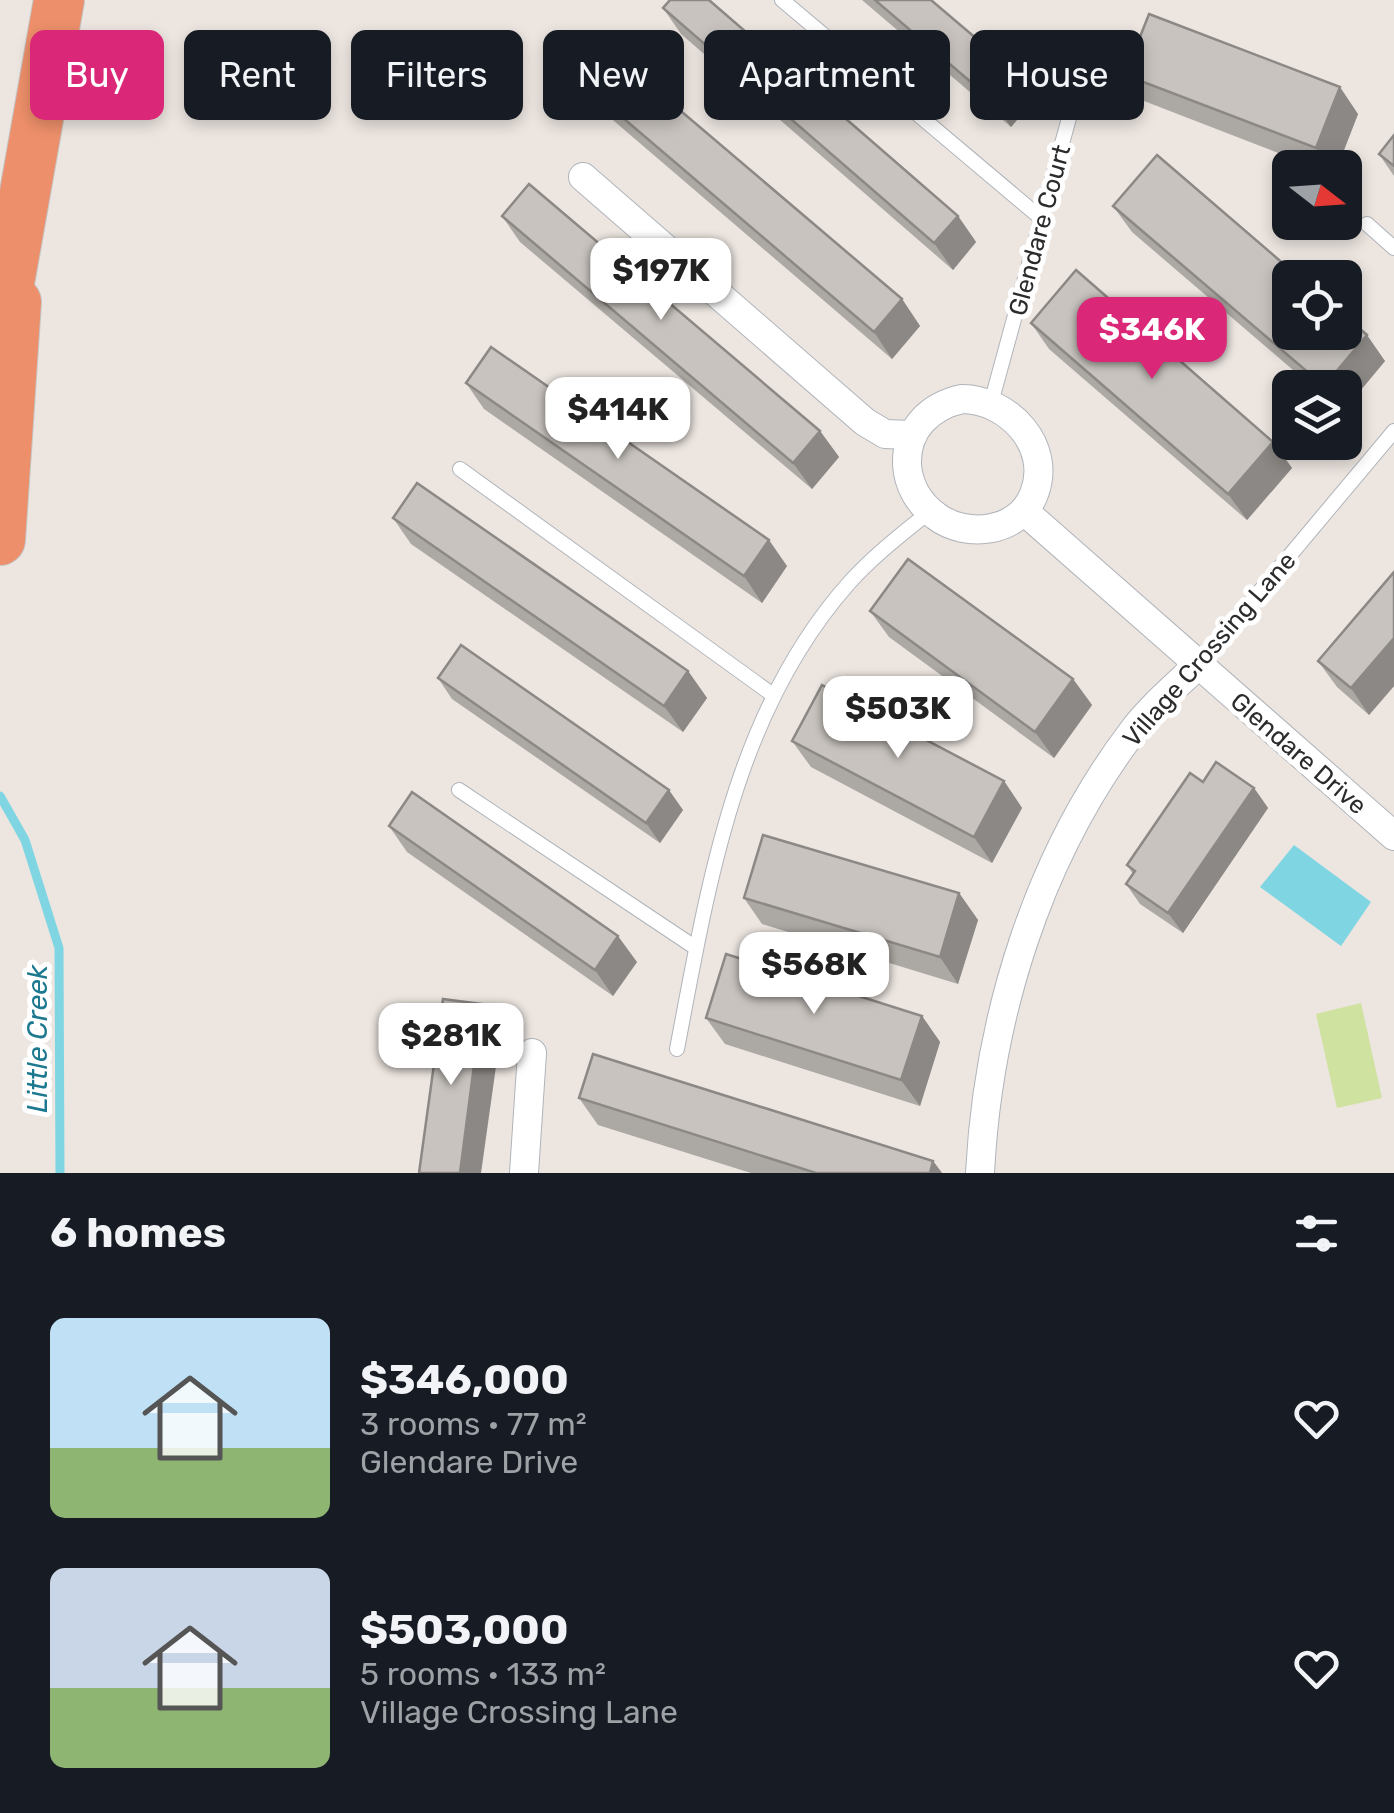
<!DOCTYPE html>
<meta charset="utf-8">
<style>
:root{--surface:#171b24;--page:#242831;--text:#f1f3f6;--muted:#9ea1a6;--accent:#db2777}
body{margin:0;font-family:Rubik,sans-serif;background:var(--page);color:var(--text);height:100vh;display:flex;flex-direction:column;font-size:38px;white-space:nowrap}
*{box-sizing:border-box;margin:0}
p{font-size:32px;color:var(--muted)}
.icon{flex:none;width:55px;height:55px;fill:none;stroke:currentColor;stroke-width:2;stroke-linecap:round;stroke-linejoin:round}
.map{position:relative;height:1173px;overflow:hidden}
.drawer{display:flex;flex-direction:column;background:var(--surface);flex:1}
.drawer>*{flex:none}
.hud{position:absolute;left:30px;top:30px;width:1335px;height:90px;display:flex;gap:20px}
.needle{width:65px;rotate:107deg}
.buttons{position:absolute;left:1272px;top:150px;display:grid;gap:20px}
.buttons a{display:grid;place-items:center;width:90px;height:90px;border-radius:15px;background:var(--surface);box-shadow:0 5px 15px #0003;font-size:50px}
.price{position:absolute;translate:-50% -85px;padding:0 22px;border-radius:20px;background:#fff;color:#222;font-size:32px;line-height:65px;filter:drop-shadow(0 2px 5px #0008)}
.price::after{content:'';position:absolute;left:50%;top:60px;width:30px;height:22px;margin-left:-15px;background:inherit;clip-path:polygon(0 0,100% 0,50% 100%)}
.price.active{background:var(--accent);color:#fff}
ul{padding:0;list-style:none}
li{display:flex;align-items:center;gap:30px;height:250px;padding:0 50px}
li span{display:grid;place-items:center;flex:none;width:280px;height:200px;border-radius:15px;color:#555}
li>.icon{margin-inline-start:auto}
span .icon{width:120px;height:120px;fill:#fffc;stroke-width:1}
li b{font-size:42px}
h2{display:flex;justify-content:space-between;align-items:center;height:120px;padding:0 50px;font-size:42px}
.chip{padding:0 35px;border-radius:15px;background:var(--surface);box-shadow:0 5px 15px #0003;font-size:35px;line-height:90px}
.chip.active{background:var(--accent);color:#fff}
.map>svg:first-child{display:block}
.pitch{fill:#d0e29f}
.water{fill:#7fd6e2}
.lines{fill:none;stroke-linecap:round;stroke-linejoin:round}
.stream{stroke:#7fd6e2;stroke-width:9}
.lane-casing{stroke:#b0b4ba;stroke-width:16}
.street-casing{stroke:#b0b4ba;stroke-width:30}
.highway-casing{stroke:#c4c4c4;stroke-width:52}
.lane{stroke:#fff;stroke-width:14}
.street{stroke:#fff;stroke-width:28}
.highway{stroke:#ed8f6a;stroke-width:50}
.wall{fill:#aca8a3}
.shaded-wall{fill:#8c8885}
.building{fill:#c8c3be;stroke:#8c8885;stroke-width:2.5}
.labels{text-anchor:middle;stroke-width:10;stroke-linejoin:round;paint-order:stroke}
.street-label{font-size:25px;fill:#2c2c2c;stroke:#fff}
.water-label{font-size:28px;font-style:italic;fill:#1d798f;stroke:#fff}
</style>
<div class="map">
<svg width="1394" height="1173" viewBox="0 0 1394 1173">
<rect width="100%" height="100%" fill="#ece5e0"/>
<polygon class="pitch" points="1361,1003 1382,1098 1337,1108 1316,1014"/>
<polygon class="water" points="1294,845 1371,902 1341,946 1260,887"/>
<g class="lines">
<polyline class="stream" points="0,796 25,840 59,948 60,1173"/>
<g class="lane-casing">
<g id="lane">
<polyline points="782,0 1042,219"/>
<polyline points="1367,224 1394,248"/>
<polyline points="991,403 1086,56"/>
<polyline points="460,469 773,695"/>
<polyline points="1198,665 1394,431"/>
<polyline points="459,790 696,948"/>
<path d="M677,1049C708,886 735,711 849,583C873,556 902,534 929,512"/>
</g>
</g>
<g class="street-casing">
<g id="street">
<polyline points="583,177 865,422 885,434 912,435"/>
<path d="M962,399C1008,399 1053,446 1034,494C1019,533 966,539 936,516C919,504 908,485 907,464C906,429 930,406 962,399Z"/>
<polyline points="1024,511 1394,836"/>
<polyline points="524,1173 532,1053"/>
<path d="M980,1173C988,1017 1038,856 1133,731C1151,707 1176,686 1198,665"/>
</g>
</g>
<g class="highway-casing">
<g id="highway">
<polyline points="0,334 59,0"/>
<polyline points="0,540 16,302"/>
</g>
</g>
<use href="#lane" class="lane"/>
<use href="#street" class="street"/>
<use href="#highway" class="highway"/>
</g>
<g class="wall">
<polygon points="862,0 931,0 1035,99 1011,127"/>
<polygon points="663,8 958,216 976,242 953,270 681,34"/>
<polygon points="1125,75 1358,114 1337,168 1317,168 1144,101"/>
<polygon points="575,77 902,299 920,326 892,359 593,103"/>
<polygon points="1394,135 1394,176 1379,154"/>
<polygon points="1113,206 1385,361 1345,409 1345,388 1314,388 1132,232"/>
<polygon points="502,216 820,431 839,457 812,489 520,242"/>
<polygon points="1031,323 1273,442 1292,468 1247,520 1049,349"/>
<polygon points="466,383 787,566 762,603 484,409"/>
<polygon points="393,518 688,671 707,698 683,732 411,544"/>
<polygon points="1394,572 1394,686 1369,715 1337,687 1318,661"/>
<polygon points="870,611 1073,679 1092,705 1054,758 889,637"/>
<polygon points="438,678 683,810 660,843 452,699"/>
<polygon points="792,741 1004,781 1022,808 992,863 811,767"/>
<polygon points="1203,782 1254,788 1268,808 1183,933 1140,904 1126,884 1133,874 1127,865"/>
<polygon points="389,826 637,962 613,996 407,852"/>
<polygon points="959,893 978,920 958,984 762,924 744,898"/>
<polygon points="922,1016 940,1042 920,1106 725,1044 706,1018"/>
<polygon points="579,1098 933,1161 942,1173 751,1173 598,1125"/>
</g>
<g class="shaded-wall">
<polygon points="1017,73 1035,99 1011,127 993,101"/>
<polygon points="1340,87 1358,114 1337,168 1330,168 1316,148"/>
<polygon points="958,216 976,242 953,270 934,243"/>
<polygon points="902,299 920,326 892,359 874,332"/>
<polygon points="1367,335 1385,361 1345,409 1345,388 1325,388 1324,386"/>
<polygon points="820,431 839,457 812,489 793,463"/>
<polygon points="1273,442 1292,468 1247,520 1228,494"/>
<polygon points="769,540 787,566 762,603 744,576"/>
<polygon points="1394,638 1394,686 1369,715 1351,688"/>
<polygon points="688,671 707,698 683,732 664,706"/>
<polygon points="1073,679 1092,705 1054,758 1035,732"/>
<polygon points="1004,781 1022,808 992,863 974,837"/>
<polygon points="1254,788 1268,808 1183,933 1168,913"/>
<polygon points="669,790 683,810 660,843 646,823"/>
<polygon points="959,893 978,920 958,984 940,957"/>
<polygon points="618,936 637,962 613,996 595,970"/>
<polygon points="482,1004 501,1031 481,1173 460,1173"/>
<polygon points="922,1016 940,1042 920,1106 901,1080"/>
<polygon points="933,1161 942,1173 930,1173"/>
</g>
<g class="building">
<polygon points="670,0 709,0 958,216 934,243 663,8"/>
<polygon points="875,0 931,0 1017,73 993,101"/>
<polygon points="1149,14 1340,87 1316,148 1125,75"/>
<polygon points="602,44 902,299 874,332 575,77"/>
<polygon points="1394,135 1394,166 1379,154"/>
<polygon points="1157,155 1300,278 1290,278 1290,332 1345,332 1345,316 1367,335 1324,386 1113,206"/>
<polygon points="529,184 820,431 793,463 502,216"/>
<polygon points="1076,270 1273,442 1228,494 1031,323"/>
<polygon points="491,347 769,540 744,576 466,383"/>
<polygon points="417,483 688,671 664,706 393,518"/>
<polygon points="908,559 1073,679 1035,732 870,611"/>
<polygon points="1394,572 1394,638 1351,688 1318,661"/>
<polygon points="461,645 669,790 646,823 438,678"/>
<polygon points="822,685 1004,781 974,837 792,741"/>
<polygon points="1216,762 1254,788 1168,913 1126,884 1135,871 1127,865 1190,773 1203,782"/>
<polygon points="412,792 618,936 595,970 389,826"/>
<polygon points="763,835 959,893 940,957 744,898"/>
<polygon points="726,954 922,1016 901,1080 706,1018"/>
<polygon points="443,999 482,1004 460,1173 419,1173"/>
<polygon points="593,1054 933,1161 930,1173 816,1173 579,1098"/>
</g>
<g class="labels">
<g class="street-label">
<text transform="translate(1039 230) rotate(-75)" y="9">Glendare Court</text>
<text transform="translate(1209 649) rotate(-49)" y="9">Village Crossing Lane</text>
<text transform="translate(1299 753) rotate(41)" y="9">Glendare Drive</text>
</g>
<g class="water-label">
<text transform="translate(37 1039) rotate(-90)" y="10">Little Creek</text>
</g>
</g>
</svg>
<div class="buttons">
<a><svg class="needle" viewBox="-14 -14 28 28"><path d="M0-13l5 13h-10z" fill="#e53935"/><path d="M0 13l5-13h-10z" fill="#9ea1a6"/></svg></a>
<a><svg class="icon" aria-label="locate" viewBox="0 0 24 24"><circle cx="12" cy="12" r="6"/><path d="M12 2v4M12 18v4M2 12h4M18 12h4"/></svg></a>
<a><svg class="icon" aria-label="layers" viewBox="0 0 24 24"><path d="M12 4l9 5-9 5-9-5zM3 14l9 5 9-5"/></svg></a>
</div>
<b class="price" style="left:661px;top:323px">$197K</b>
<b class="price active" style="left:1152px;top:382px">$346K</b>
<b class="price" style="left:618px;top:462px">$414K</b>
<b class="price" style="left:898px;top:761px">$503K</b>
<b class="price" style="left:814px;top:1017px">$568K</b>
<b class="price" style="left:451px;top:1088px">$281K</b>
<div class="hud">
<a class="chip active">Buy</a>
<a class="chip">Rent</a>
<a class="chip">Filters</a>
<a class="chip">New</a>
<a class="chip">Apartment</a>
<a class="chip">House</a>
</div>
</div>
<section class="drawer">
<h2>6 homes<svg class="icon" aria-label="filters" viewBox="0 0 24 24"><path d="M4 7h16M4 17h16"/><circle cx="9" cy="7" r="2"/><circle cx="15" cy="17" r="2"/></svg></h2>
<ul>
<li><span style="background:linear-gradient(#bfe0f5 65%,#8fb573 0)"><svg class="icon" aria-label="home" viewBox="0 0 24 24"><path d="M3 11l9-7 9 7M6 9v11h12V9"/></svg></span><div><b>$346,000</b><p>3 rooms · 77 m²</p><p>Glendare Drive</p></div><svg class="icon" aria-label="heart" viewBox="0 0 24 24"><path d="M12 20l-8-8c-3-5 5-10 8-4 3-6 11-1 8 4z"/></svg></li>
<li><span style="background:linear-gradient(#c9d6e8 60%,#8fb573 0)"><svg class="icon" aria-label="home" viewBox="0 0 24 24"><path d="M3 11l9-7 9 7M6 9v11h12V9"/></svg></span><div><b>$503,000</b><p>5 rooms · 133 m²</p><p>Village Crossing Lane</p></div><svg class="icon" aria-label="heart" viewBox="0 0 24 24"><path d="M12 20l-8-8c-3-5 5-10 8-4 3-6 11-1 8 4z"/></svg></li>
</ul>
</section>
